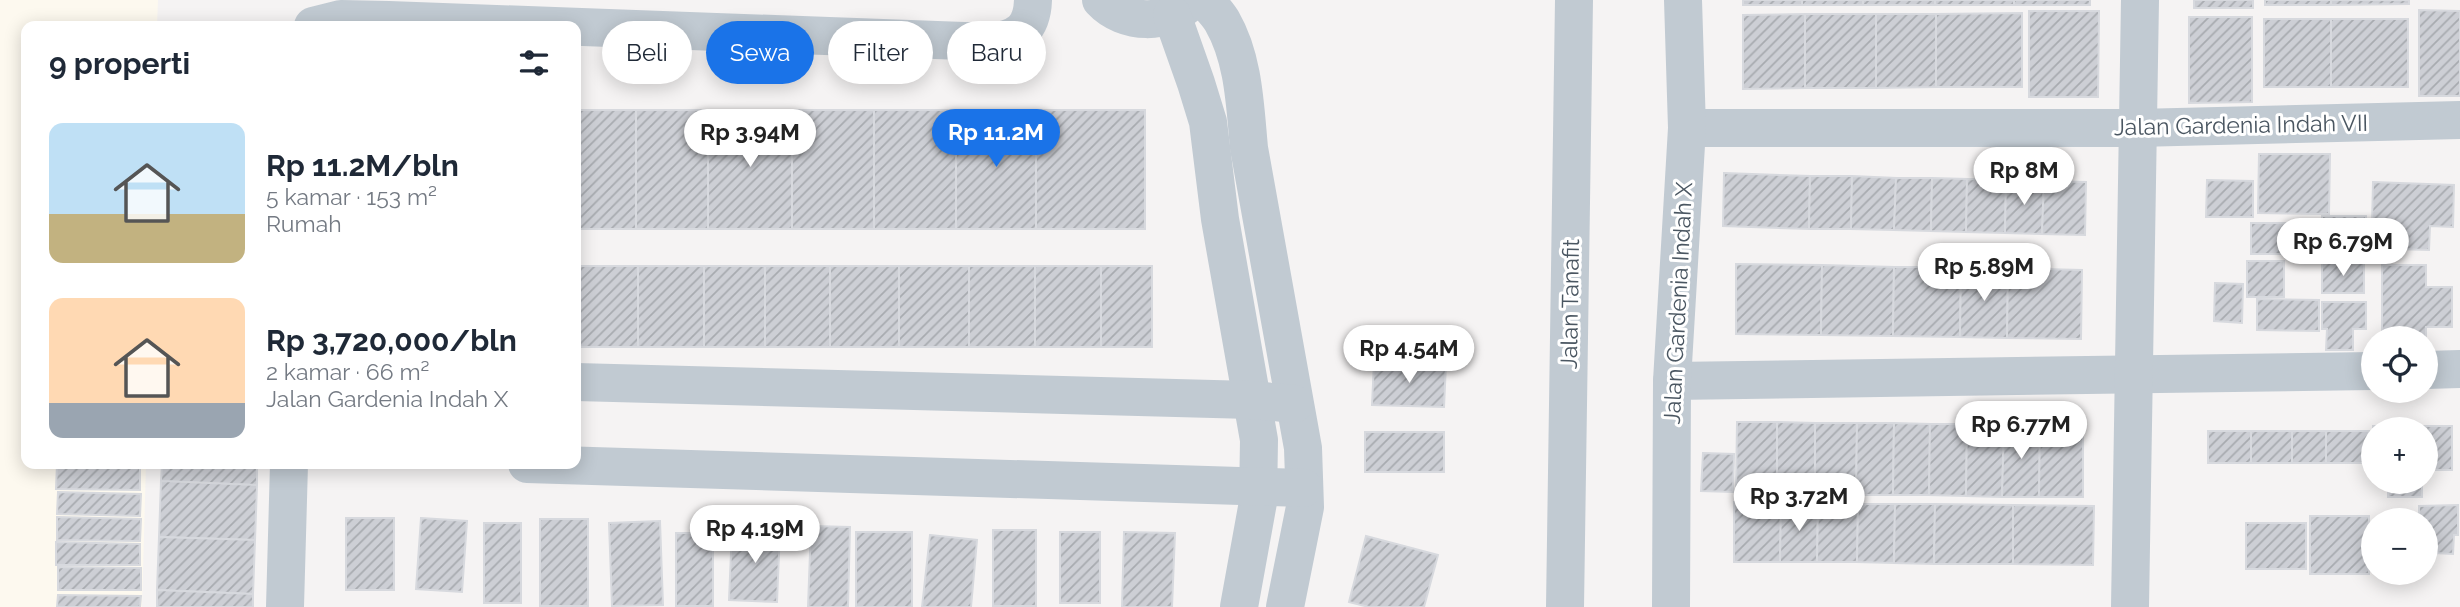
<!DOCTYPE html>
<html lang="id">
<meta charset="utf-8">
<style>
:root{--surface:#fff;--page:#f2f2f3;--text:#1f2937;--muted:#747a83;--accent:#1a73e8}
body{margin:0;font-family:Raleway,sans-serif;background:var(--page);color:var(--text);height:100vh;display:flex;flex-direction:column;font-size:26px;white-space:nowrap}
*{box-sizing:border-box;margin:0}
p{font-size:23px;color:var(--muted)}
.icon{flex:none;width:38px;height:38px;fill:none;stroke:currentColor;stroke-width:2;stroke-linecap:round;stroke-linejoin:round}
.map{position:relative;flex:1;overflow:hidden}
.sheet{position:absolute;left:21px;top:21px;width:560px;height:448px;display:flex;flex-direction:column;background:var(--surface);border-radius:14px;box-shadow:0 4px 18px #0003}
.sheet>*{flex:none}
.guide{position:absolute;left:602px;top:21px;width:665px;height:63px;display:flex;gap:14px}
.controls{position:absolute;left:2361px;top:326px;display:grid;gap:14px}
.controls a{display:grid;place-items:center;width:77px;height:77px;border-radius:50%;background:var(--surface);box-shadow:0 4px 18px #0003;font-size:35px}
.price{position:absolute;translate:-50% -60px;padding:0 16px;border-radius:24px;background:#fff;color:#222;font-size:23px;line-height:46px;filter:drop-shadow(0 2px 4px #0008)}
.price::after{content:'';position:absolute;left:50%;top:42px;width:21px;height:16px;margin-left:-10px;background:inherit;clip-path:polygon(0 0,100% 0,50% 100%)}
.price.on{background:var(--accent);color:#fff}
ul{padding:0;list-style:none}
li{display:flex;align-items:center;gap:21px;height:175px;padding:0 28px}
li span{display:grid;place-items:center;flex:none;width:196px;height:140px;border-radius:14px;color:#555}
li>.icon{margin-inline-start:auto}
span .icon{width:84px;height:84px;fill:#fffc;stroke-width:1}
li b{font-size:30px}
h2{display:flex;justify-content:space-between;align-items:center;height:84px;padding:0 28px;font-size:30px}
.tag{padding:0 24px;border-radius:32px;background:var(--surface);box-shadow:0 4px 18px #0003;font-size:24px;line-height:63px}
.tag.on{background:var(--accent);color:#fff}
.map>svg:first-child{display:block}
.commercial{fill:#fdf9ef}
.building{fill:url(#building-hatch);stroke:#d7d9de;stroke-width:2}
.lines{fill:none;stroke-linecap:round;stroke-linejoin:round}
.street{stroke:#c1cad2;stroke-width:38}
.labels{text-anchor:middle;stroke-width:6;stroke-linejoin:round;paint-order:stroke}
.street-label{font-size:23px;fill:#4a5661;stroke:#fff}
</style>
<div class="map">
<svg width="2460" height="607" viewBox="0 0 2460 607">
<defs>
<pattern id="building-hatch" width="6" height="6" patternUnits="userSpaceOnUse" patternTransform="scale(1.75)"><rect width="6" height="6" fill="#cdcfd5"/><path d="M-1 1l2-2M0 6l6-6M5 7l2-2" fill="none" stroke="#a8abb0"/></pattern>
</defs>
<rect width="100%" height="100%" fill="#f5f3f3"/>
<polygon class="commercial" points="0,0 158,0 157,26 26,26 26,464 146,464 142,607 0,607"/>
<g class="building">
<rect x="1743" y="0" width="59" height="5"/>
<rect x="1802" y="0" width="61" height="5"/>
<rect x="1863" y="0" width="72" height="5"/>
<rect x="1935" y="0" width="79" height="5"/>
<rect x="2014" y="0" width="76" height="5"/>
<rect x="2194" y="0" width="59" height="8"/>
<rect x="2265" y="0" width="66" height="5"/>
<polygon points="2331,0 2409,0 2409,4 2331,5"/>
<polygon points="2419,10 2460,11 2460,96 2419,96"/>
<polygon points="2029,11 2099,11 2098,97 2029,97"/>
<polygon points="2022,13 2022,87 1936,87 1936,14"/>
<rect x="1805" y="14" width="71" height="74"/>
<polygon points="1805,14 1805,88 1743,89 1743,15"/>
<polygon points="1876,14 1936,14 1936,87 1876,88"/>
<polygon points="2189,17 2252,17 2252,102 2189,103"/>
<rect x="2264" y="19" width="67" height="68"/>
<rect x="2331" y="19" width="77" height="68"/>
<rect x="576" y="110" width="60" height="119"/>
<rect x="636" y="110" width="72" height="119"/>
<rect x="708" y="110" width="84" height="119"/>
<rect x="792" y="110" width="82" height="119"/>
<rect x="874" y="110" width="82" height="119"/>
<rect x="956" y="110" width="80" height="119"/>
<rect x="1036" y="110" width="109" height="119"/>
<polygon points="2259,154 2330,154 2329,214 2258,213"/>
<polygon points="1724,173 1810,176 1809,229 1723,226"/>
<polygon points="1810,176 1852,176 1851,229 1809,229"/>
<polygon points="1852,176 1896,178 1894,230 1851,229"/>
<polygon points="1896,178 1932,178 1931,231 1894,230"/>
<polygon points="1932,178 1967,179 1966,232 1931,231"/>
<polygon points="1967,179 2006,180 2005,233 1966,232"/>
<polygon points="2006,180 2044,181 2042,234 2005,233"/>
<polygon points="2207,180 2253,181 2253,217 2206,217"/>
<polygon points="2044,181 2086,182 2085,235 2042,234"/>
<polygon points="2373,182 2454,185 2453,227 2430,226 2429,250 2395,249 2396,225 2372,225"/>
<rect x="2322" y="216" width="44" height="39"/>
<rect x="2251" y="223" width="43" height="31"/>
<rect x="2247" y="261" width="37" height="36"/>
<rect x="2322" y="262" width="42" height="31"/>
<polygon points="1736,264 1822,265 1821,335 1736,334"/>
<polygon points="1822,265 1894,267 1893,336 1821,335"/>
<polygon points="2382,265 2426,265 2426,287 2452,287 2452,327 2426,327 2426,352 2426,338 2382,338"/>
<rect x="576" y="266" width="62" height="81"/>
<rect x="638" y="266" width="66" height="81"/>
<rect x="704" y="266" width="61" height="81"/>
<rect x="765" y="266" width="65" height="81"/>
<rect x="830" y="266" width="69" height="81"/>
<rect x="899" y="266" width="70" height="81"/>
<rect x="969" y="266" width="66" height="81"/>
<rect x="1035" y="266" width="66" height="81"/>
<rect x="1101" y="266" width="51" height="81"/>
<polygon points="1894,267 1961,267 1960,337 1893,336"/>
<polygon points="1961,267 2008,268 2007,338 1960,337"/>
<polygon points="2008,268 2082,270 2081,339 2007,338"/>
<polygon points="2215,283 2243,284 2242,323 2214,321"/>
<polygon points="2257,299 2319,300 2319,331 2257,330"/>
<polygon points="2322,302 2366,302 2366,329 2353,329 2353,350 2326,350 2327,329 2322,329"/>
<polygon points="1374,362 1446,364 1444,407 1372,405"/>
<polygon points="1737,422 1777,422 1777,494 1736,494"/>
<polygon points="1777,422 1815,423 1815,495 1777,494"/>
<polygon points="1815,423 1857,423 1856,495 1815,495"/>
<polygon points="1857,423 1894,423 1893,495 1856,495"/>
<polygon points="1894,423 1930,424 1929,495 1893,495"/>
<polygon points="1930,424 1967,424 1966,496 1929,495"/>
<polygon points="1967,424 2004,425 2002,497 1966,496"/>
<polygon points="2004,425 2040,425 2039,497 2002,497"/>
<polygon points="2040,425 2083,425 2083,497 2039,497"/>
<polygon points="2373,426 2452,426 2452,470 2426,470 2426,429 2373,429"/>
<rect x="2208" y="431" width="43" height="32"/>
<rect x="2251" y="431" width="41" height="32"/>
<rect x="2292" y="431" width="34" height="32"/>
<rect x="2326" y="431" width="43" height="32"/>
<rect x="1365" y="432" width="79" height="40"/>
<polygon points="1703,453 1734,454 1733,492 1701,491"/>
<polygon points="57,464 140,464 140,490 56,489"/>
<polygon points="162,464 257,464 257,485 161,481"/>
<polygon points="161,481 257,485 255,540 159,537"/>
<rect x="2388" y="481" width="34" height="16"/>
<polygon points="58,492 141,494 140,516 57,514"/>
<polygon points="1734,502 1781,503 1780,562 1734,562"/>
<polygon points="1781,503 1818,504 1817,562 1780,562"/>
<polygon points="1818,504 1858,504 1857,562 1817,562"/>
<polygon points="1858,504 1895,504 1894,563 1857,562"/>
<polygon points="1895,504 1935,504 1934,564 1894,563"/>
<polygon points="1935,504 2013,505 2013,564 1934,564"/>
<polygon points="2013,505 2094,506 2093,565 2013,564"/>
<polygon points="2458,505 2458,535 2454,535 2453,554 2434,553 2435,535 2426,535 2426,520 2419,520 2419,506"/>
<rect x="2310" y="516" width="59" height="58"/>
<polygon points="57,517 141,519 140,541 57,540"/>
<rect x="346" y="518" width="48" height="72"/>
<polygon points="421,518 467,521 462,592 416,589"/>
<rect x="540" y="519" width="48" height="87"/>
<polygon points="660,521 663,605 612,606 609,523"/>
<rect x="484" y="523" width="37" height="80"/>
<rect x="2246" y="523" width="60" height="46"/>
<polygon points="811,526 850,527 848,607 808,607"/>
<polygon points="732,529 780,530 777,602 729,600"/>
<rect x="993" y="530" width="43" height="76"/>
<rect x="856" y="532" width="56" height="75"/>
<rect x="1060" y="532" width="40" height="71"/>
<polygon points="1124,532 1175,533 1172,607 1122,607"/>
<rect x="676" y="533" width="37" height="73"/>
<polygon points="930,535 977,540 971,607 922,607"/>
<polygon points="1366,536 1438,555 1424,607 1369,607 1349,602"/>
<polygon points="159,537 255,540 253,594 157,590"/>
<polygon points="56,542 140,544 140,565 56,565"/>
<polygon points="58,567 141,568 141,590 58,590"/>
<polygon points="157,590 253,594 253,607 157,607"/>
<polygon points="58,595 141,596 140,607 57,607"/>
</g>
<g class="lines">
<g class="street">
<path d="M1101,0C1124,25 1169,26 1192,0"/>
<path d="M1205,0C1211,7 1218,14 1222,21C1244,59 1245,106 1249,148L1303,448L1305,507L1285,607"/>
<polyline points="1172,15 1196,83 1208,122 1220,219 1259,440 1258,502 1239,607"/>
<path d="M313,26L341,19L389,20L991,42C1019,38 1032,29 1033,0"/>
<polyline points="1687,128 2137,128 2460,120"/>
<polyline points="2426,370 2460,369"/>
<polyline points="1672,381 2373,371"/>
<polyline points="576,382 1251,400 1294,404"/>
<polyline points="527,464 1304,488"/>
<polyline points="285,607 289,464"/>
<polyline points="1565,607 1574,0"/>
<polyline points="1671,607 1672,381 1687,128 1683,0"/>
<polyline points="2130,607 2140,0"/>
</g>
</g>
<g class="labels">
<g class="street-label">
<text transform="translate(2241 125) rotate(-1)" y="8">Jalan Gardenia Indah VII</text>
<text transform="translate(1678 303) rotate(-87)" y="8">Jalan Gardenia Indah X</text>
<text transform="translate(1570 304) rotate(-89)" y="8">Jalan Tanafit</text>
</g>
</g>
</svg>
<div class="controls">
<a><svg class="icon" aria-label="locate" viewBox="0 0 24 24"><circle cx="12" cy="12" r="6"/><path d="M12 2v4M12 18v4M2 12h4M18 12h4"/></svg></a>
<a>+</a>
<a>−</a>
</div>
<b class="price" style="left:750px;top:169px">Rp 3.94M</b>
<b class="price on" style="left:996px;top:169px">Rp 11.2M</b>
<b class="price" style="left:2024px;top:207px">Rp 8M</b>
<b class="price" style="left:2343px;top:278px">Rp 6.79M</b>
<b class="price" style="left:1984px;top:303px">Rp 5.89M</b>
<b class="price" style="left:1409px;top:385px">Rp 4.54M</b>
<b class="price" style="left:2021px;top:461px">Rp 6.77M</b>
<b class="price" style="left:1799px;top:533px">Rp 3.72M</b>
<b class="price" style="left:755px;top:565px">Rp 4.19M</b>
<div class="guide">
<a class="tag">Beli</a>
<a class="tag on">Sewa</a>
<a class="tag">Filter</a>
<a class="tag">Baru</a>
</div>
<section class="sheet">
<h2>9 properti<svg class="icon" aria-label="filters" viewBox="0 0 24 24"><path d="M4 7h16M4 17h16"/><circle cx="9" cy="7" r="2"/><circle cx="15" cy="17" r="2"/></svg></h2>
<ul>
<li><span style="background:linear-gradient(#bfe0f5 65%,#c2b280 0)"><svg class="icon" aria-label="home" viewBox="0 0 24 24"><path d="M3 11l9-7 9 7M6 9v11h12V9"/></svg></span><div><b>Rp 11.2M/bln</b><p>5 kamar · 153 m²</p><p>Rumah</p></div></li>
<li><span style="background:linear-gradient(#ffd9b3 75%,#9aa5b1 0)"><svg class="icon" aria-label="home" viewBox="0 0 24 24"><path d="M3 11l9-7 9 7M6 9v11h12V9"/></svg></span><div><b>Rp 3,720,000/bln</b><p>2 kamar · 66 m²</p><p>Jalan Gardenia Indah X</p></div></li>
</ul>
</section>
</div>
